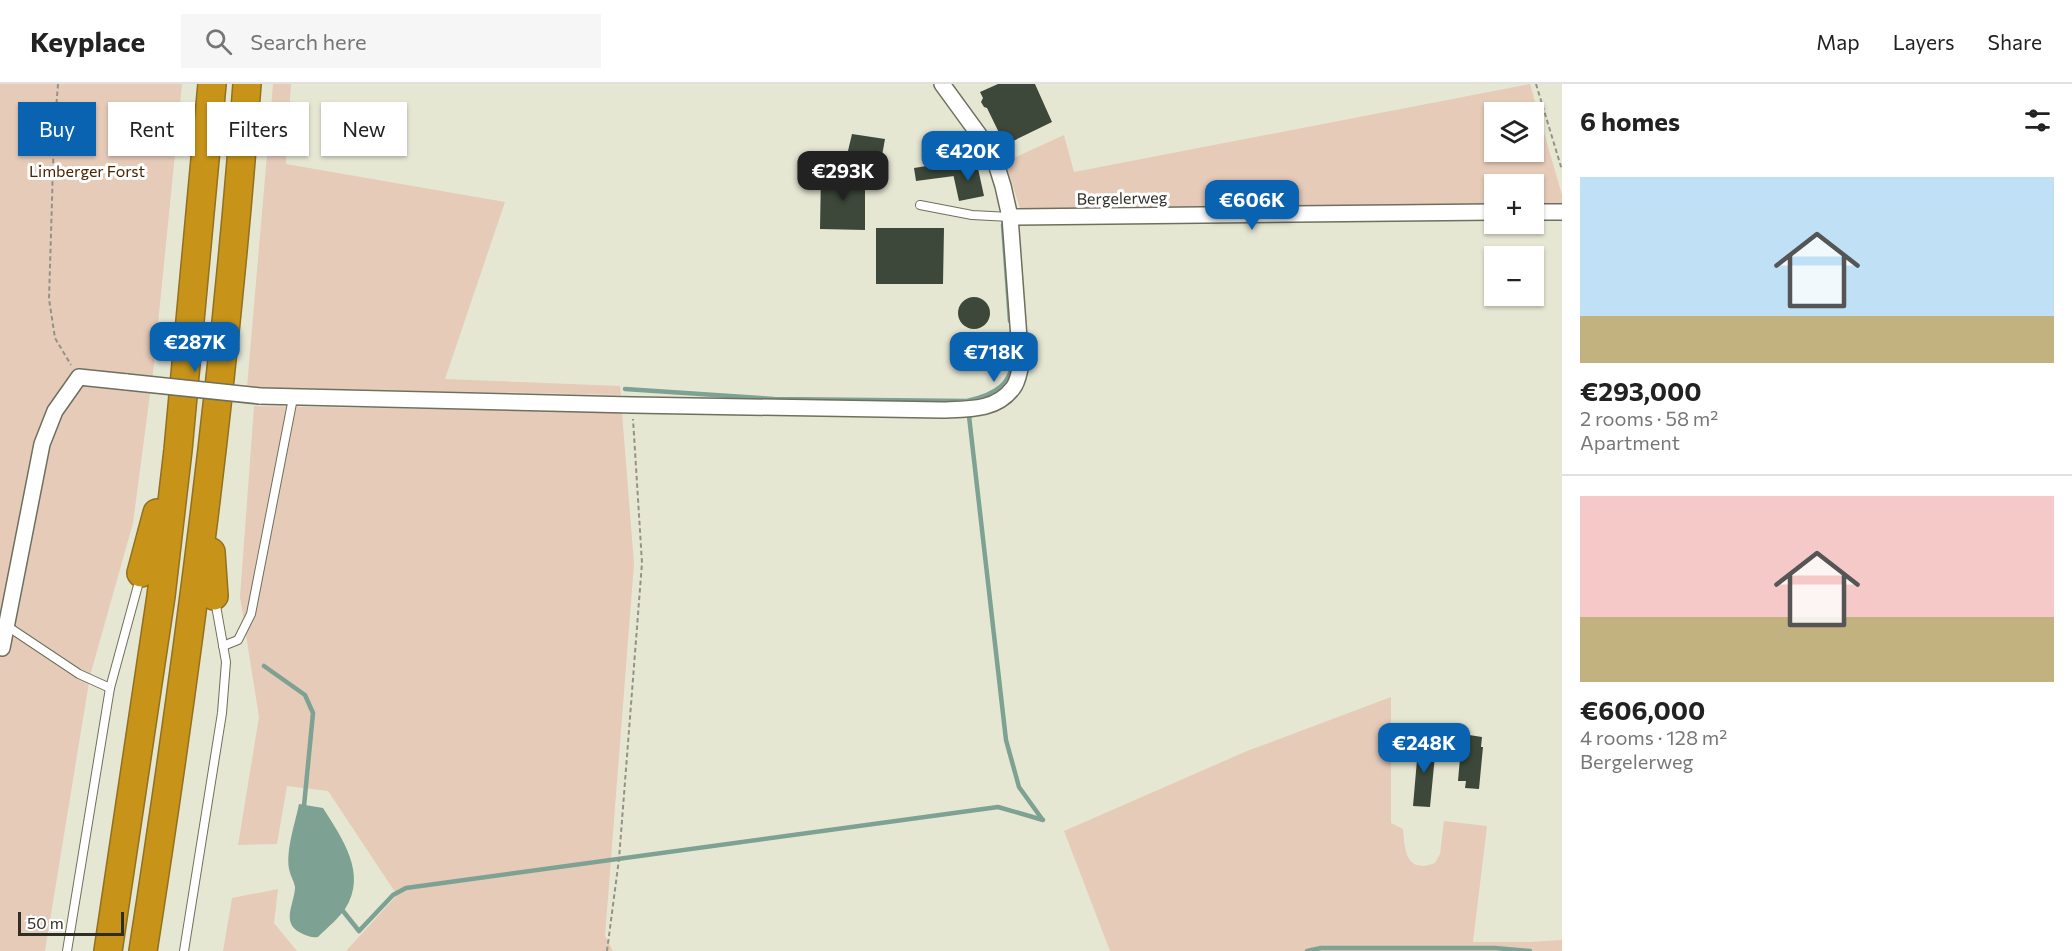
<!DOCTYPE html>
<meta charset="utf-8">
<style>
:root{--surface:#fff;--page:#f6f6f6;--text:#222;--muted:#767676;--line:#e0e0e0;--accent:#0963b0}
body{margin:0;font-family:Commissioner,sans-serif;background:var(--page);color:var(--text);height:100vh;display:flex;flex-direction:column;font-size:22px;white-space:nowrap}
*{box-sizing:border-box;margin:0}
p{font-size:20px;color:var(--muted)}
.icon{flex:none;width:33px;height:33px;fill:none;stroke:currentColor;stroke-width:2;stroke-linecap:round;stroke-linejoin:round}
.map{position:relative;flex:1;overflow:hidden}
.details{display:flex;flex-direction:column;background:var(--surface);width:510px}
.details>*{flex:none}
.hud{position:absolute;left:18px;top:18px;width:570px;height:54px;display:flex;gap:12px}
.buttons{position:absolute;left:1484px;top:18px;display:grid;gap:12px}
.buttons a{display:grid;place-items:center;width:60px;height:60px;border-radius:0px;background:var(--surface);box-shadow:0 2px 4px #0004;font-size:30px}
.scale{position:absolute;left:18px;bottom:15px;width:106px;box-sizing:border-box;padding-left:6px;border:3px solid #2e2e27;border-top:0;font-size:16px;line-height:21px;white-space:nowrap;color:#2e2e27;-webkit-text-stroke:4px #fff;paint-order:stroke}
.price{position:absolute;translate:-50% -51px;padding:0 14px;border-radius:12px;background:var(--accent);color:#fff;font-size:20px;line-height:39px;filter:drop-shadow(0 2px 3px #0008)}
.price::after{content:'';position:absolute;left:50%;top:36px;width:18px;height:14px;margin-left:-9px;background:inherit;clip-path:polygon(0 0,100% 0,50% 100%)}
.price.selected{background:#222;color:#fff}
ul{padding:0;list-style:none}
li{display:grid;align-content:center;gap:12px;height:318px;padding:0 18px}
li+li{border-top:2px solid var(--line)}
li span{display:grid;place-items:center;height:186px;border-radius:0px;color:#555}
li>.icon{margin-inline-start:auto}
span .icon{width:108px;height:108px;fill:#fffc;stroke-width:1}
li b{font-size:26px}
h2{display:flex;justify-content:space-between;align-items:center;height:72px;padding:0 18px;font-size:26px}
.chip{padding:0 21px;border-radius:0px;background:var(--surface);box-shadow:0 2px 4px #0004;font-size:21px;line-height:54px}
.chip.selected{background:var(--accent);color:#fff}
header{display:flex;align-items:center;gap:36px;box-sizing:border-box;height:84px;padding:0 30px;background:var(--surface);border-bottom:2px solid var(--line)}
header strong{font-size:28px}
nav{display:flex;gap:33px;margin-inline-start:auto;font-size:21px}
.search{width:420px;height:54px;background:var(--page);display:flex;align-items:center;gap:15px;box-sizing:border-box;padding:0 21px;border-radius:0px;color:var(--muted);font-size:22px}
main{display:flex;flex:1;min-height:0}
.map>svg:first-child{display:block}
.green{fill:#e6cbb9;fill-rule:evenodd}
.water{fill:#7da192}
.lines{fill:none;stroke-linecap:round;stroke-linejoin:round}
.stream{stroke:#7da192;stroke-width:4.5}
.building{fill:#3d483a}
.service-casing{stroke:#6e6f5d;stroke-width:10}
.minor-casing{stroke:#6e6f5d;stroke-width:18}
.motorway-casing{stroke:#91701e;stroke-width:30}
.path{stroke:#929385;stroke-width:2;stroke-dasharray:4.5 3;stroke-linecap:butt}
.service{stroke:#fff;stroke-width:8}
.minor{stroke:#fff;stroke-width:15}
.motorway{stroke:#c79419;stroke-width:27}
.minor-bridge-casing{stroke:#6e6f5d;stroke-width:18;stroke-linecap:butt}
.minor-bridge{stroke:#fff;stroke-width:15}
.labels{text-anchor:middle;stroke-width:6;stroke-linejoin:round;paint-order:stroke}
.park-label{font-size:16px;fill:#4b2200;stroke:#fff}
.street-label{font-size:16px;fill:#2e2e27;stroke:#fff}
</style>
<header>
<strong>Keyplace</strong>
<div class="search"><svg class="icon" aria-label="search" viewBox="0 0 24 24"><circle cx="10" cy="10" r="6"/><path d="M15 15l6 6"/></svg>Search here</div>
<nav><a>Map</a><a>Layers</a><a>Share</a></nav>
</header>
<main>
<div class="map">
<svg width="1562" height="867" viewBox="0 0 1562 867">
<rect width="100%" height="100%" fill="#e6e7d3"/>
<g class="green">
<polygon points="0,0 182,0 154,280 133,439 90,592 45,867 0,867"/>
<polygon points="273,0 291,0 286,80 505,118 445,295 620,302 621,311 247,303"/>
<path d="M1530,0L1562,111V121H1533V100H1494V121L1080,127L1020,124L1005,78L1064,51L1074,88ZM1494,28H1533V68H1494Z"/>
<polygon points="254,322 622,328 634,480 605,852 613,867 346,867 397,811 328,707 287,702 277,760 238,761 259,633 240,513"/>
<path d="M1391,613V739L1403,745C1405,767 1406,790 1435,779L1440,770L1444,737L1487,742L1473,858H1529L1562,856V867H1110L1064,747L1247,667Z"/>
<polygon points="278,805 274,839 297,867 223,867 232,814"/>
</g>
<path class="water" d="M299,720L323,724C342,754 368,790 345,825C338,835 327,844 318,853C312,854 307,852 301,849C280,839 295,819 295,803C294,797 290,791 289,785C286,765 295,740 299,720Z"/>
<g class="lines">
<g class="stream">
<polyline points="1003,141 1010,237"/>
<path d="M625,305L774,315L967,317C994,311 1014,301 1013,269"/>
<polyline points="969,332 1006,656 1019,703 1042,735"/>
<polyline points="264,582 305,611 313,629 304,722"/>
<polyline points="343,827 359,847 393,811 406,804 998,723 1043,736"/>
<polyline points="1307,867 1321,864 1495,864 1530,867"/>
</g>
</g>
<g class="building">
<polygon points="998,0 1035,0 1052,38 1005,61 987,24 984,23 981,18 983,14 980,8"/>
<polygon points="852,50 885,55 881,77 847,71"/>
<polygon points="951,78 954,92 916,97 914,84"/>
<polygon points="977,80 984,112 959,117 952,85"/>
<polygon points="821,89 865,90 865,146 820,145"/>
<polygon points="876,144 944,144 943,200 876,200"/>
<circle cx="974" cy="229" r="16"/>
<polygon points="1456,649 1482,653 1481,663 1483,663 1479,705 1465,704 1466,697 1458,697 1461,662 1454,661"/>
<polygon points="1423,660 1436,661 1430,723 1413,722 1417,676 1410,675 1411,663 1423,664"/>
</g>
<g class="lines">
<g class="service-casing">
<g id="service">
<polyline points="920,121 972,131 1010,133"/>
<polyline points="7,542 79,590 110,604"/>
<polyline points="223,562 238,556 251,530 293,314"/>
<polyline points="67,867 110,604 140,494"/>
<polyline points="184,867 222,629 226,578 215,516"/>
</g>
</g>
<g class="minor-casing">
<g id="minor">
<polyline points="1533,128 1562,128"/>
<polyline points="1010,133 1494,128"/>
<path d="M260,312L632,321L942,326C968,325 996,327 1013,304C1018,298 1019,288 1021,281L1010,133L1003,102L993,70L942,0"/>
<polyline points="2,564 42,360 55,327 79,293 127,298"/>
</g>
</g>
<g class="motorway-casing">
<g id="motorway">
<polyline points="211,468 214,512"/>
<polyline points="141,489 157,429"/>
<polyline points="108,867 161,512 178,366 212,0"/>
<path d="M143,867C188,579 226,290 247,0"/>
</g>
</g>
<g class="path">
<polyline points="58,0 54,51 49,215 55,254 71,281"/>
<polyline points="1536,0 1562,86"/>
<polyline points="607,867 619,775 642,479 633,335"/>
</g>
<use href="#service" class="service"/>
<use href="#minor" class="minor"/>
<use href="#motorway" class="motorway"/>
<g class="minor-bridge-casing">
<polyline id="minor-bridge" points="127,298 260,312"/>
</g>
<use href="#minor-bridge" class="minor-bridge"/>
</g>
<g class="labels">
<g class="park-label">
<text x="87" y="93">Limberger Forst</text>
</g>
<g class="street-label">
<text transform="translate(1122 114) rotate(-1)" y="6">Bergelerweg</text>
</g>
</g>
</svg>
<div class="buttons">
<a><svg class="icon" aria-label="layers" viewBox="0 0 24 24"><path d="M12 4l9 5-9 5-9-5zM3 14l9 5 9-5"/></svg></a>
<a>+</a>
<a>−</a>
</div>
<div class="scale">50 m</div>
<b class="price" style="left:968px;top:98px">€420K</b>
<b class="price selected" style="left:843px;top:118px">€293K</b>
<b class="price" style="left:1252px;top:147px">€606K</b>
<b class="price" style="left:195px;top:289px">€287K</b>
<b class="price" style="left:994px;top:299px">€718K</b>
<b class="price" style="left:1424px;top:690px">€248K</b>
<div class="hud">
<a class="chip selected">Buy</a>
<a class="chip">Rent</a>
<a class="chip">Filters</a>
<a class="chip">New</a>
</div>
</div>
<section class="details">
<h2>6 homes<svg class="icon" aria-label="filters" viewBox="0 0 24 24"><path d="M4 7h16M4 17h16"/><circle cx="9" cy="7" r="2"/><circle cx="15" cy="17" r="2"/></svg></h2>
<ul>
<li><span style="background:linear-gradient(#bfe0f5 75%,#c2b280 0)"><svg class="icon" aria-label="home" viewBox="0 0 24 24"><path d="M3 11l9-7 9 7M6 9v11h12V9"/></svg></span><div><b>€293,000</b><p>2 rooms · 58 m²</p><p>Apartment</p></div></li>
<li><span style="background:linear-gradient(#f6c9c9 65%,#c2b280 0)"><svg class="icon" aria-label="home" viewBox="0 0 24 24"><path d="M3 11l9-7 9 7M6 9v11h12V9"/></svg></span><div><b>€606,000</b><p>4 rooms · 128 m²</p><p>Bergelerweg</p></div></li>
</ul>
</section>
</main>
